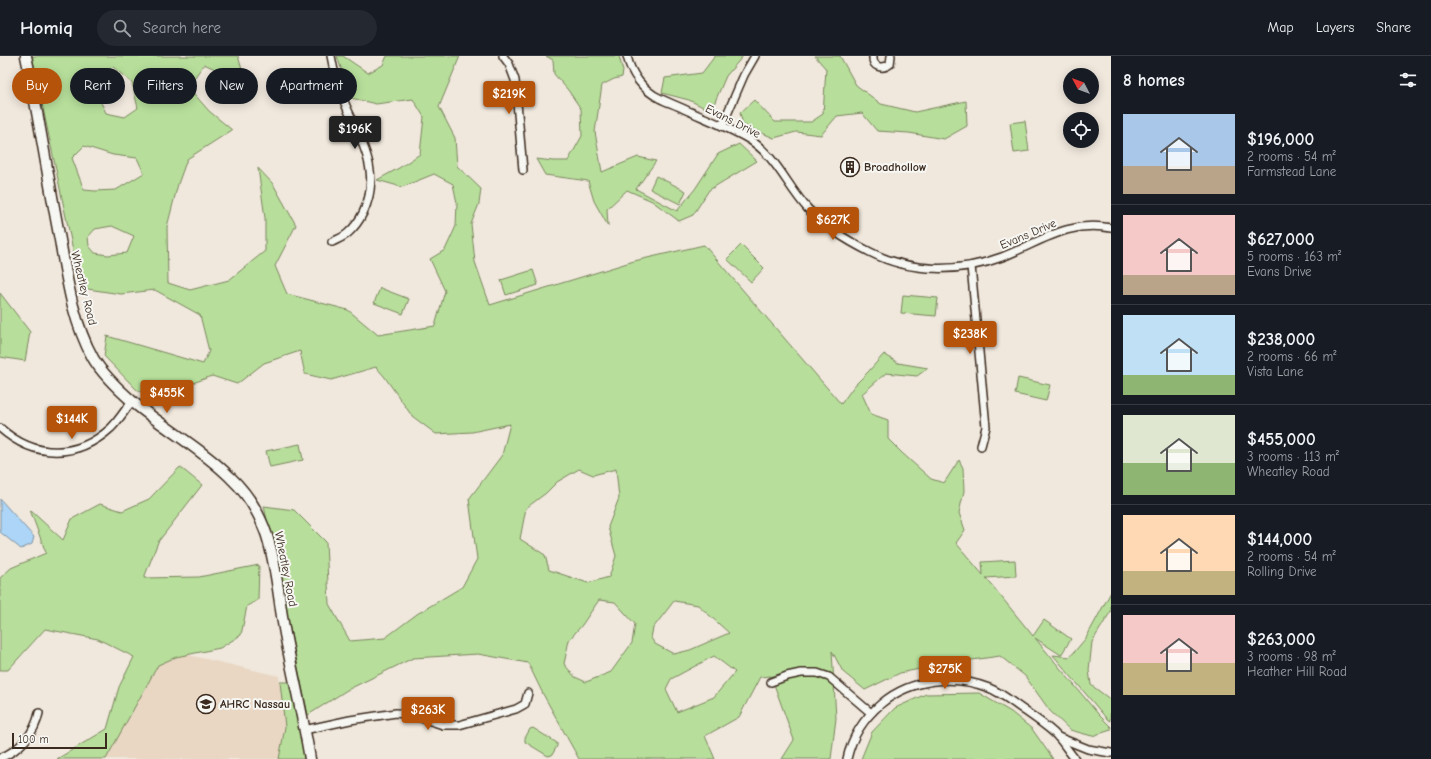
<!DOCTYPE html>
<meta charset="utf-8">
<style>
:root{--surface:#171b24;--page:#242831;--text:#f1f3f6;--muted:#9ea1a6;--line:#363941;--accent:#b45309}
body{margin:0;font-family:"Comic Neue",sans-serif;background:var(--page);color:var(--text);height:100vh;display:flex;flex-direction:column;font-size:15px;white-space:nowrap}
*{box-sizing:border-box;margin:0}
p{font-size:13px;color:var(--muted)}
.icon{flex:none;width:22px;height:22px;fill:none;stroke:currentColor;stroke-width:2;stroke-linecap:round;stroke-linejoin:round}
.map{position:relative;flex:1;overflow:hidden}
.sheet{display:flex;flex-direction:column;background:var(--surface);width:320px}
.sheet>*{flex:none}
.top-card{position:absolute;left:12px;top:12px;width:380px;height:36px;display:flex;gap:8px}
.needle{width:26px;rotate:311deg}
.controls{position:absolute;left:1063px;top:12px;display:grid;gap:8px}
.controls a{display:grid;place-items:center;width:36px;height:36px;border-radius:50%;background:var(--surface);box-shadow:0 2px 10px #0003;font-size:20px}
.scale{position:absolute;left:12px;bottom:10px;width:95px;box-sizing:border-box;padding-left:4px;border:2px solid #3b2a1e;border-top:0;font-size:11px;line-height:14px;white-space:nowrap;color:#3b2a1e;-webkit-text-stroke:3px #f6f6f2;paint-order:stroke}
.price{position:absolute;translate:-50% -34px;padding:0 9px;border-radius:4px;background:var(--accent);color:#fff;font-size:13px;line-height:26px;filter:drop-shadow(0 1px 2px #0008)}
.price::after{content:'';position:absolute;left:50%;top:24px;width:12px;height:9px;margin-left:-6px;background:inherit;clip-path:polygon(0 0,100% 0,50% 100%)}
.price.on{background:#222;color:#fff}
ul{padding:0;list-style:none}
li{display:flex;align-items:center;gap:12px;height:100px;padding:0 12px}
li+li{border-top:1px solid var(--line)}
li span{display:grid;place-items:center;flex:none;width:112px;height:80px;border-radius:0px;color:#555}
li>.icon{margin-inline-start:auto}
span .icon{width:48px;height:48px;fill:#fffc;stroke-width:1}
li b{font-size:17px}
h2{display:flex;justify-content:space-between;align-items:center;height:48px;padding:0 12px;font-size:17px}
.chip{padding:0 14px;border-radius:18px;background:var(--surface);box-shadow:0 2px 10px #0003;font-size:14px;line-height:36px}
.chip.on{background:var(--accent);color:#fff}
header{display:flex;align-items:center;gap:24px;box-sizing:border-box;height:56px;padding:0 20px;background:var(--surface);border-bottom:1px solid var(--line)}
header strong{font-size:19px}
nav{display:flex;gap:22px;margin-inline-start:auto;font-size:14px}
.search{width:280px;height:36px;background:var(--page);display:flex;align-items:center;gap:10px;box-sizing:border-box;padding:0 14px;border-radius:22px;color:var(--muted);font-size:15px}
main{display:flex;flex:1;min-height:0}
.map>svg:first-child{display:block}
.built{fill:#e9d7c4}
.green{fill:#b7df9b;stroke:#79845c;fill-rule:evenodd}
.water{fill:#acd5f7;stroke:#7f91a0}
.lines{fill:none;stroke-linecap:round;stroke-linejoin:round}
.street-casing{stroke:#3b2a1e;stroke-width:10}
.secondary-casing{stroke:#3b2a1e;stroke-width:13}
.street{stroke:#f6f6f2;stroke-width:7}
.secondary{stroke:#f6f6f2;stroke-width:10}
.labels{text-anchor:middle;stroke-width:4;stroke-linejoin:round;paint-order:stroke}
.street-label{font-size:12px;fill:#3b2a1e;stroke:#f6f6f2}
.poi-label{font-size:12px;font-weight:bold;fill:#3b2a1e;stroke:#f6f6f2;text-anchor:start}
</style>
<header>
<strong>Homiq</strong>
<div class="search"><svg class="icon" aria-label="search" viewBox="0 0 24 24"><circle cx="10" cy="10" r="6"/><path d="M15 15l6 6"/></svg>Search here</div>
<nav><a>Map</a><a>Layers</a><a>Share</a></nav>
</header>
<main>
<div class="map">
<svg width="1111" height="703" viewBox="0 0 1111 703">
<rect width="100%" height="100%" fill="#f0e8dd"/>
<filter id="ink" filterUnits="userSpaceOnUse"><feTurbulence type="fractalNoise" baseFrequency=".025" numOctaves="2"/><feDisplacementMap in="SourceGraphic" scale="8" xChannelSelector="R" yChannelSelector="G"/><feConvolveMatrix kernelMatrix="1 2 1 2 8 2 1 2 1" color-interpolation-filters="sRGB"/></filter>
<g filter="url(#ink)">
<polygon class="built" points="163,593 279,620 285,671 279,703 97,703"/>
<g class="green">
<path d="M32,0H238L246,27L204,8L188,31L209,55L232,74L187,103L178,128L167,171L168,227L190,234L229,224L265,195V162L258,112L273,128L296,169L275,210L287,238L348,254L378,279L435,270L445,235L430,203L445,194L456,170L457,147L453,128L434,118L402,131L377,124L399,112L420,98L424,61L413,43L376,48L351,42L337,0H343L368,17L383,9L387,0H460L439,51L455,82L457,110L481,133L479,148L471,168L475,206L490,249L634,205L704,189L841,348L854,330L868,316L884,298L898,307L928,312L917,320L886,317L862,338L871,358L888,364V383L902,397L931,423L944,427L959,404L963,412L964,435L959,457L965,474L956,487L983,519L982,506L1015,504L1016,520L986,522L1033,580L1044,564L1071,583L1061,599L1035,582L1099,659L1111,671V674L1092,680L1070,674L1050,655L1025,620L1000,600L944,608L900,617L865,634L843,616L832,595L836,662L831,703H782L794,684L771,620L760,621L739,661L705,680L715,703H579L543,638L528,607L478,598L413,602L347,634L308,659L264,450L294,454L326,486L329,548L350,585L385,582L417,558L462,531L477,503L469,443L502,399L510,368L472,376L436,378L412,360L384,320L376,311L331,324L305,318L300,295L264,307L237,328L212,320L182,331L161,345L137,334L104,300L107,280L203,308L209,295L200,259L155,234L121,238L81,232ZM113,11L132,27L138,52L125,61L106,57L97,38L95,19ZM84,90L113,99L137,102L144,117L116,134L95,135L84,134L72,102ZM112,170L134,180L127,197L108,199L95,197L89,190L88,181L95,173ZM579,413L593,419L616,413L619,442L608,471L616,500L609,521L588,527L549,514L545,499L520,483L526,452L546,437L557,426ZM599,544L615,546L635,568L632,587L611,616L586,626L575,621L564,608L569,584L582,569ZM674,545L698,549L729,577L690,594L674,598L655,588L651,582L653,572ZM714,600L735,616L714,641L677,656L666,633L671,623Z"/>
<polygon points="546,0 619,0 623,15 622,21 614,23 602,29 595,76 602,116 638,101 656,105 636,133 677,155 695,133 718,98 739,88 757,105 709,134 693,159 679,165 652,145 627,134 607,153 608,170 594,145 588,125 545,119 536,103 553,105 568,105 582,80 581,53 568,34 554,18 553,4"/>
<polygon points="715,0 743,0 726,20 711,55 689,44 662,37 665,22 702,17"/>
<polygon points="815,0 840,0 856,29 881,48 915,56 966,45 967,70 944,83 909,77 877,75 862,57 837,60 821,79 796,76 774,82 743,69 740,57 754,44 775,66 811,66 823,58 826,13"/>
<polygon points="1025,65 1029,95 1014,97 1010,67"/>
<polygon points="656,120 686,135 680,148 650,133"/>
<polygon points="741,189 764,212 751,226 727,203"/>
<polygon points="533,214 538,229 506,239 501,224"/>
<polygon points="380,232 409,243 403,258 374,247"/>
<polygon points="0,237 30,276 25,305 0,301"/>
<polygon points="903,239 938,242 936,260 901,257"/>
<polygon points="1018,322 1050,329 1046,345 1015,338"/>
<polygon points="300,388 303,404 270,411 266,395"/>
<polygon points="180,411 202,429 158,486 144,522 199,521 259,509 258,544 247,550 241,579 220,592 176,601 158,609 106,703 57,703 107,673 119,631 134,601 98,583 45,573 8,614 0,614 0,522 11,512 46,497 30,454 63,484 72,463 100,448 122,455 149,443"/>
<polygon points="1111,536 1111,555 1092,586 1089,614 1091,629 1111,644 1110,665 1107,663 1053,599 1070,601 1086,582"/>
<polygon points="280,626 295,626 310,703 279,703 285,671"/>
<polygon points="979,637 1011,656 1032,673 1053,703 861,703 872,676 895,652 926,638"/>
<polygon points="533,672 557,687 557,690 552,699 548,700 525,686 525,682 530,673"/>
</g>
<polygon class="water" points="0,443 34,481 32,488 21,493 0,476"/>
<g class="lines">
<g class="street-casing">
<g id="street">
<path d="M331,0C334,17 339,34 346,50C362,86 382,118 363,157C359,165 355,171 348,177C344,181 338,183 332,186"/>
<polyline points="503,0 509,8 515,24 523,114"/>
<path d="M627,0C631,18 643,34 659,42C667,46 676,49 684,53C704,62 725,70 745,81C775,97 786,129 808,153C825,171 848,185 870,196C911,217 959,217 1002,201C1041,186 1067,164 1111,172"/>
<path d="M873,0C872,11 882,14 890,8L891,0"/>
<polyline points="722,70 744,19 755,0"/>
<polyline points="971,210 986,371 981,390"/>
<path d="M0,372C35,403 77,403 111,372C119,364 125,354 132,345"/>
<polyline points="771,626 787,620 801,617 817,617 829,621 871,657"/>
<polyline points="304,674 350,664 396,657 412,659 443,669 459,669 516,653 525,648 528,637"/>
<polyline points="1058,681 1088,693 1111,697"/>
<path d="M0,702C20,694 35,677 39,657"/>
<path d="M847,703C852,680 864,662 882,647C911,623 954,618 989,632C1002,637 1013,647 1025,655C1036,663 1049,671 1058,681C1064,688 1069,696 1075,703"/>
</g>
</g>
<g class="secondary-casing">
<path id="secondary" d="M26,0C39,61 48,122 60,184C67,224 73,266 93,302C103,319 118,333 133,346C164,372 201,392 230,421C277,465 274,520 285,578C293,620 303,661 310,703"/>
</g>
<use href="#street" class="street"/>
<use href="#secondary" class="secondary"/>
</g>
</g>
<defs>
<g id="building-ring" transform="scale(1)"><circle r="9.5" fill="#f6f6f2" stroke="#3b2a1e" stroke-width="1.5"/><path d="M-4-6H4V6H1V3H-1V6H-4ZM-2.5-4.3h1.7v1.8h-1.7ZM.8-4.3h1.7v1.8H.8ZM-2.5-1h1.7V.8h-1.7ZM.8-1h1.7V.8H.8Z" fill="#3b2a1e"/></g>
<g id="school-ring" transform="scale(1)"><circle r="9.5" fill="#f6f6f2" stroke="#3b2a1e" stroke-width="1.5"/><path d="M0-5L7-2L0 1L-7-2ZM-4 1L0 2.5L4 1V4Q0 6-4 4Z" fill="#3b2a1e"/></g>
</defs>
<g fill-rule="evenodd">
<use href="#building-ring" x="850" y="111"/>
<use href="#school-ring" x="206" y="648"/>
</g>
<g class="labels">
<g class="street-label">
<text transform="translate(733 65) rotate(27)" y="4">Evans Drive</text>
<text transform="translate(1028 178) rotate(-23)" y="4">Evans Drive</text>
<text transform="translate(84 232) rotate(76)" y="4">Wheatley Road</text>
<text transform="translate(286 513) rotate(79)" y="4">Wheatley Road</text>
</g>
<g class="poi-label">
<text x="864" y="115">Broadhollow</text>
<text x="220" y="652">AHRC Nassau</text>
</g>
</g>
</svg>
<div class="controls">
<a><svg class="needle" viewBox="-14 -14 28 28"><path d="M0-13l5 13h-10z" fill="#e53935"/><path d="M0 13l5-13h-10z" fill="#9ea1a6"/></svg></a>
<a><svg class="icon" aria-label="locate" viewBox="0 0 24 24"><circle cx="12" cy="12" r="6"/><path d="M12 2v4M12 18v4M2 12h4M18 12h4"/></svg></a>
</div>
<div class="scale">100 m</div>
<b class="price" style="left:509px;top:59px">$219K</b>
<b class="price on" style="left:355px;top:94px">$196K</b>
<b class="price" style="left:833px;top:185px">$627K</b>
<b class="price" style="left:970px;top:299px">$238K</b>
<b class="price" style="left:167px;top:358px">$455K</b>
<b class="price" style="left:72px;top:384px">$144K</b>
<b class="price" style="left:945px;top:634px">$275K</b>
<b class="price" style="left:428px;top:675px">$263K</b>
<div class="top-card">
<a class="chip on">Buy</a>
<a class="chip">Rent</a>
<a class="chip">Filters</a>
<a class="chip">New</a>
<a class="chip">Apartment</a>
</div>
</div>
<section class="sheet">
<h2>8 homes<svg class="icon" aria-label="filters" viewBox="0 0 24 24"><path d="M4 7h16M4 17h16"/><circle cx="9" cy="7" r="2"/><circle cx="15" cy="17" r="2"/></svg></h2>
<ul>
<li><span style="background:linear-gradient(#a9c7e8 65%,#b9a48a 0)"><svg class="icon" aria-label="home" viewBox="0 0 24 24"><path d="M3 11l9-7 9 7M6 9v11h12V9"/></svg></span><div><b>$196,000</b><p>2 rooms · 54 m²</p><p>Farmstead Lane</p></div></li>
<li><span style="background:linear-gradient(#f6c9c9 75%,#b9a48a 0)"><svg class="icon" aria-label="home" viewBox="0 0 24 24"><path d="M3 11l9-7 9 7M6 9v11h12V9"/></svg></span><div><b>$627,000</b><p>5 rooms · 163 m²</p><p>Evans Drive</p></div></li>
<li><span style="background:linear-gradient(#bfe0f5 75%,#8fb573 0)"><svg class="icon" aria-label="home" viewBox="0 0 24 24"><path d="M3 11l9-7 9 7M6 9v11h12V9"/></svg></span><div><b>$238,000</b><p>2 rooms · 66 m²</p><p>Vista Lane</p></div></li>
<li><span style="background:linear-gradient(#dfe7d0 60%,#8fb573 0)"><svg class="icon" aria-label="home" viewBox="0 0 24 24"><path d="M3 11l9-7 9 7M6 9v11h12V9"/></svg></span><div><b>$455,000</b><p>3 rooms · 113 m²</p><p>Wheatley Road</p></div></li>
<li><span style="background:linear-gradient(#ffd9b3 70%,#c2b280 0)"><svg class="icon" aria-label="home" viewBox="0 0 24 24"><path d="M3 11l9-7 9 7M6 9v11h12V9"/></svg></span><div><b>$144,000</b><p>2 rooms · 54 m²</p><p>Rolling Drive</p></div></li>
<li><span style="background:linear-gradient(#f6c9c9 60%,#c2b280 0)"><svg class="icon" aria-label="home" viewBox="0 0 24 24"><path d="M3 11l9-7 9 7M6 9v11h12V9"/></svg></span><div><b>$263,000</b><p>3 rooms · 98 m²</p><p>Heather Hill Road</p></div></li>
</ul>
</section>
</main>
